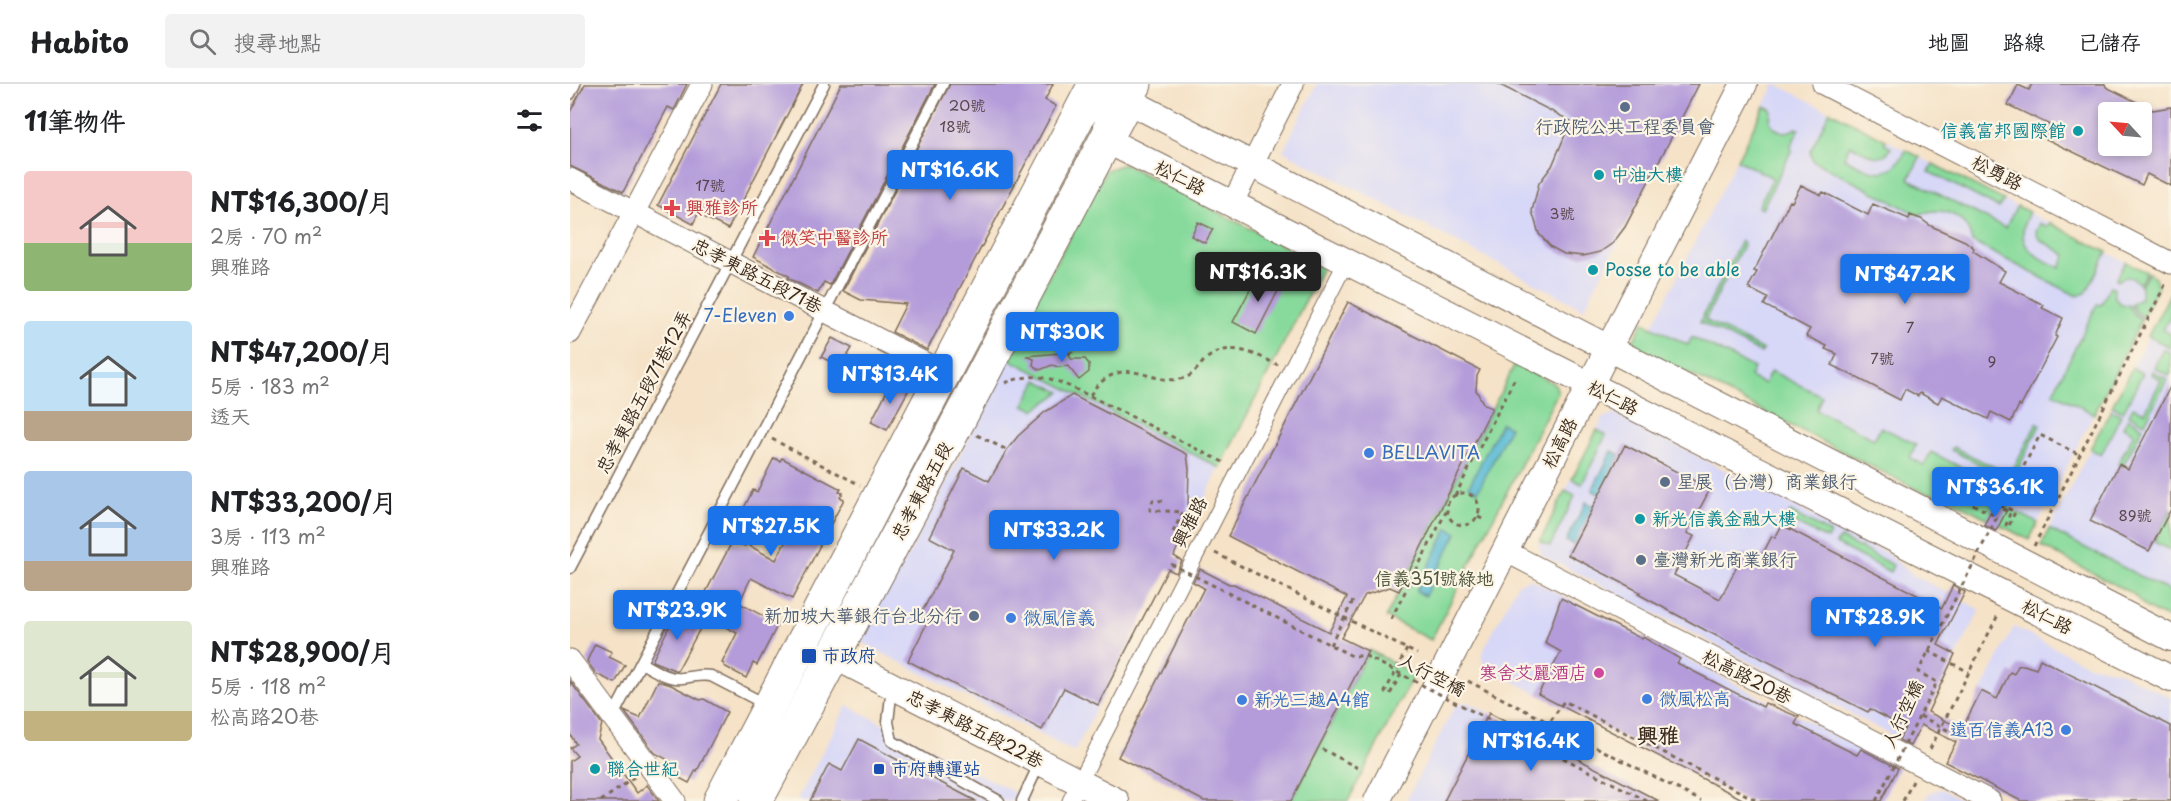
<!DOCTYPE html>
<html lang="zh-TW">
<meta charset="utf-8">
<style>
:root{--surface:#fff;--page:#f2f2f2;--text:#202124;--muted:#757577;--line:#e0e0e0;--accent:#1a73e8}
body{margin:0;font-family:"Playpen Sans","LXGW WenKai TC",sans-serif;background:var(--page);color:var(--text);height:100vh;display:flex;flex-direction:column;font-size:22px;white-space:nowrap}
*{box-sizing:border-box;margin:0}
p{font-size:20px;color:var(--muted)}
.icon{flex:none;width:33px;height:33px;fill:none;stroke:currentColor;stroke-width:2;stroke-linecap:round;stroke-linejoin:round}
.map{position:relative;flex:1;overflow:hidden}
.panel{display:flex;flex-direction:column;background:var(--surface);width:570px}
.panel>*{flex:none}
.needle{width:39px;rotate:296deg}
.controls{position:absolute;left:1528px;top:18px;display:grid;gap:12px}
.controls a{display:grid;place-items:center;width:54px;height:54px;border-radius:6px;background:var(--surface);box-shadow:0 3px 9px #0003;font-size:30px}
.price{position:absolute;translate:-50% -51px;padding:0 14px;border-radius:6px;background:var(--accent);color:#fff;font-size:20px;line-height:39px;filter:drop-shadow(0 2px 3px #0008)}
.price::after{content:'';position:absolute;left:50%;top:36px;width:18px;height:14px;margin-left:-9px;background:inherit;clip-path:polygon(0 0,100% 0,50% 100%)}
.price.on{background:#222;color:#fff}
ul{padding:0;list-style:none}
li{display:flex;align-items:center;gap:18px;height:150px;padding:0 24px}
li span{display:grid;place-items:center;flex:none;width:168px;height:120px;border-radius:6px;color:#555}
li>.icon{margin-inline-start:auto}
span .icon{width:72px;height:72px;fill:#fffc;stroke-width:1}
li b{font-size:26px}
h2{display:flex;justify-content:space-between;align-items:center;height:72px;padding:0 24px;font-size:26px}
header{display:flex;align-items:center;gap:36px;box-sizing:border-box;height:84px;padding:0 30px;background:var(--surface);border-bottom:2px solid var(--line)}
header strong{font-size:28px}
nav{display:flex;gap:33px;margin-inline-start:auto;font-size:21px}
.search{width:420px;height:54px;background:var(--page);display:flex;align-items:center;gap:15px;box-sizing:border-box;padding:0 21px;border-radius:6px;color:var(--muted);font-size:22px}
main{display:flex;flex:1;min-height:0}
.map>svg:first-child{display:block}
.built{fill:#d7d7f8}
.green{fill:#87da9b;stroke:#61825c;stroke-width:1.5}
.water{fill:#56bad5;stroke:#48727a;stroke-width:1.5}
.building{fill:#b49cda;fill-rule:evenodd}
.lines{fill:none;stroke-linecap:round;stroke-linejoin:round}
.service-casing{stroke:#7c6a59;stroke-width:13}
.pedestrian-casing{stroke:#7c6a59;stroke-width:17}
.minor-casing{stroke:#7c6a59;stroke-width:23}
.tertiary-casing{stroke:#7c6a59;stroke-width:28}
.primary-casing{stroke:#7c6a59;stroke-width:35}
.path{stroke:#7c6a59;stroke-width:3;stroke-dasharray:4.5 4.5;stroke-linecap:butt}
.service{stroke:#fff;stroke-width:10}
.pedestrian{stroke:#fff;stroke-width:15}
.minor{stroke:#fff;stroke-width:21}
.tertiary{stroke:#fff;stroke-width:26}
.primary{stroke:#fff;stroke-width:33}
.path-bridge{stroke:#7c6a59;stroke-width:3;stroke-dasharray:4.5 4.5;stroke-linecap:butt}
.service-dot{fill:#5c6f8a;stroke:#fcf5e5;stroke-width:2}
.culture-dot{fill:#0f9aa8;stroke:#fcf5e5;stroke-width:2}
.health-dot{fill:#e0444e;stroke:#fcf5e5;stroke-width:2}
.shop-dot{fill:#3f7fe0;stroke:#fcf5e5;stroke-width:2}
.transit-dot{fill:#1a4fb4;stroke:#fcf5e5;stroke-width:2}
.hotel-dot{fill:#d1479c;stroke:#fcf5e5;stroke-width:2}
.labels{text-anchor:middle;stroke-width:4.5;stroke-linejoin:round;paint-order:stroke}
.number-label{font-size:15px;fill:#59464d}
.service-label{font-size:18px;fill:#4e5e75;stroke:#fcf5e5;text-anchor:start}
.culture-label{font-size:18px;fill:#0d838f;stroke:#fcf5e5;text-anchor:start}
.street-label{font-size:18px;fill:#3b2a1e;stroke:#fcf5e5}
.health-label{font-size:18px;fill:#be3a42;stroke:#fcf5e5;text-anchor:start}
.shop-label{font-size:18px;fill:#366cbe;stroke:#fcf5e5;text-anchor:start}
.park-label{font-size:18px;fill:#4e563d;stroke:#fcf5e5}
.transit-label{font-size:18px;fill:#164399;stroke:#fcf5e5;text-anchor:start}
.hotel-label{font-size:18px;fill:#b23c85;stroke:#fcf5e5;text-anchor:end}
.quarter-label{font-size:21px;font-weight:bold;fill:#3b2a1e;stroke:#fcf5e5}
</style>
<header>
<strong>Habito</strong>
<div class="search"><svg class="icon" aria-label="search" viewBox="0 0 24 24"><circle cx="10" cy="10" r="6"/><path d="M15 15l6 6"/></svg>搜尋地點</div>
<nav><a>地圖</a><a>路線</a><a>已儲存</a></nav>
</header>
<main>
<section class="panel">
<h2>11筆物件<svg class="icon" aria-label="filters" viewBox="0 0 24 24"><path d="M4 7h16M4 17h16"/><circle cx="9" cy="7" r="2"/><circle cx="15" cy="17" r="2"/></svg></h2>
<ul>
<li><span style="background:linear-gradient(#f6c9c9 60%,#8fb573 0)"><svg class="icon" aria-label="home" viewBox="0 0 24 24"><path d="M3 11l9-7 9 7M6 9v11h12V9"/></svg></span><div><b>NT$16,300/月</b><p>2房 · 70 m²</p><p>興雅路</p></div></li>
<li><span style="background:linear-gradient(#bfe0f5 75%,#b9a48a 0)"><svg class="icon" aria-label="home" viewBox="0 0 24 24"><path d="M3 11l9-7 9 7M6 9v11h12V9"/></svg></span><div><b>NT$47,200/月</b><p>5房 · 183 m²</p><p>透天</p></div></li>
<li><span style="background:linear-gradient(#a9c7e8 75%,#b9a48a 0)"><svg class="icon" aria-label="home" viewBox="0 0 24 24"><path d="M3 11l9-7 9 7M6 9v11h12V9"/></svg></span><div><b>NT$33,200/月</b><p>3房 · 113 m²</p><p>興雅路</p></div></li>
<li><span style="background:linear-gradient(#dfe7d0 75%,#c2b280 0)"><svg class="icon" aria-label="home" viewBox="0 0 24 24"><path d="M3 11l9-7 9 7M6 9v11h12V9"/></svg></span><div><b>NT$28,900/月</b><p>5房 · 118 m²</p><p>松高路20巷</p></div></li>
</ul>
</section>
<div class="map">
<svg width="1601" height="717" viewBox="0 0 1601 717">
<rect width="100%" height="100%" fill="#fcf5e5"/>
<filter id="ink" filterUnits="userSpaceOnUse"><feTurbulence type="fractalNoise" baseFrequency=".0167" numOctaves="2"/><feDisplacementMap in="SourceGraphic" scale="12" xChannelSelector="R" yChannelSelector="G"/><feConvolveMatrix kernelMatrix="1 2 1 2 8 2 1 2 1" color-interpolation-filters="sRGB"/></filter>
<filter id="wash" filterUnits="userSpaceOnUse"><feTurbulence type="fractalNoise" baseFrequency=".008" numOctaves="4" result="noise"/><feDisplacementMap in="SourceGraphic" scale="24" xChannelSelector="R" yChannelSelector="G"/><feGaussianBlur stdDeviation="1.35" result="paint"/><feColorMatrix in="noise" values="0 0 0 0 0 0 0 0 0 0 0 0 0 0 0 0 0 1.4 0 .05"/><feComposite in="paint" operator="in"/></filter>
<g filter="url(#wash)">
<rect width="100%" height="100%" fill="#f5e2c7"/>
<g class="built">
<polygon points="747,0 1129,0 1014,225 713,67"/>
<polygon points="1208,1 1585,193 1588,203 1468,439 1082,243 1204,2"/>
<polygon points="1601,208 1601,508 1479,445"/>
<polygon points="435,273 650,384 504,668 291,558 289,552 321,489 333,481 421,311 420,301"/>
<polygon points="1045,330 1318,470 1341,490 1410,526 1341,661 972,471 968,460 1033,334"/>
<polygon points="960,495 1329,684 1312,717 1176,717 915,583 911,571 948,499"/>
<polygon points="1444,543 1518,581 1548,587 1601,614 1601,717 1451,717 1375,679"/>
<polygon points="897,618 1089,717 836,717 885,622"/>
<polygon points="277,621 461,717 227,717"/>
<polygon points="1371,705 1395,717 1355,717 1359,709"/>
</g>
<g class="green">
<path d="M1194,22L1201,25L1200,38C1206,48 1216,51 1226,44L1229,45L1220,64L1222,65L1192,125L1188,123L1203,94L1167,76Z"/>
<path d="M1260,27L1316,56L1314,60L1321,64C1311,82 1294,67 1280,61L1274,74C1300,88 1320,99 1336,66L1350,73L1339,95L1435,144L1447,122L1459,128C1442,162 1463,171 1490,184L1496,171L1469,155L1466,148L1470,139L1477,143L1480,139L1537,168L1516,209L1507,212L1402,158C1397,131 1373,121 1348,131L1243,77L1240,68Z"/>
<polygon points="554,80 753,182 650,384 435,273 536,86"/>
<polygon points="1363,80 1434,116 1429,124 1359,88"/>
<polygon points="1171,157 1174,159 1135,236 1193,266 1191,269 1130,238"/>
<path d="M1556,178L1577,188L1570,200C1563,192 1555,191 1548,197L1546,195Z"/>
<polygon points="1579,189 1585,193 1588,203 1573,233 1566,228 1561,221 1571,214 1571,201"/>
<polygon points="1540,203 1544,204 1544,211 1547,216 1551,220 1558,221 1564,230 1572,235 1524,330 1483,309 1527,220 1531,221"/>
<polygon points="1601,208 1601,231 1593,246 1601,250 1601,264 1578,252"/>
<polygon points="1073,238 1118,261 1122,253 1184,284 1180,293 1194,300 1201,287 1252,312 1246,326 1304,355 1311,343 1346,360 1340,374 1354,381 1361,368 1434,405 1428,418 1468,439 1459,456 1374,412 1350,407 1067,263 1064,256"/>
<polygon points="1593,265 1601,269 1601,288 1599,291 1584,284"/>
<polygon points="945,280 985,300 988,308 861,556 816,533"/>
<polygon points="1562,284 1573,289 1553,328 1542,322"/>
<polygon points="1582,287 1597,295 1575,339 1559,331 1563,323 1575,328 1591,296 1581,290"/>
<polygon points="467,296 491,308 464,326 454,321"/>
<polygon points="1541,326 1551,331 1531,371 1520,365"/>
<polygon points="1558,334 1573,343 1553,382 1548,380 1564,349 1553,343"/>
<polygon points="1467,339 1470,341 1442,397 1381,366 1383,363 1440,391"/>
<polygon points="1027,346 1036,351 1012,400 1002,395"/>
<polygon points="995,407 1005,412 980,462 970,457"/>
<polygon points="1601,425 1601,464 1600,466 1584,458"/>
<polygon points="1220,428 1260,449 1257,455 1217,435"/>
<polygon points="1479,445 1601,508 1601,536 1576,524 1563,510 1471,462"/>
<polygon points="1270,454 1323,481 1320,488 1266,460"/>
<polygon points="799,566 844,590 778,717 721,717"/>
</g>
<g class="water">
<polygon points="931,339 940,343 908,407 899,402"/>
<polygon points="1042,367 1050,371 1030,411 1022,406"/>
<polygon points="1016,418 1024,422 1004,461 996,457"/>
<polygon points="878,444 887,449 855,512 846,507"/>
</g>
<g id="blocks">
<g class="building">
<polygon points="15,0 117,0 104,26 98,23 53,108 0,82 0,28"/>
<polygon points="151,0 233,0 158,145 128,130 123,140 88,121"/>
<polygon points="271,0 365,0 260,201 254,198 248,209 218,194 219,192 183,173"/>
<polygon points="380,0 483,0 475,16 486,22 357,266 322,248 336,220 291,216 273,207"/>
<polygon points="928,0 1129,0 1055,143 1043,159 1030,168 1013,172 994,170 981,163 969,150 962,127 969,99 982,82 1001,37"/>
<path d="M1462,0H1535L1536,3L1583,26L1601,23V102L1577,90L1572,101L1474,54L1480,41L1438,21L1448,1L1459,6ZM1539,28H1572V62H1539Z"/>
<polygon points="1231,101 1251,111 1253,108 1298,131 1303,120 1339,135 1340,131 1351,135 1361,142 1395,157 1404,164 1403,167 1435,187 1429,198 1474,221 1472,224 1493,234 1485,252 1487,253 1451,322 1449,321 1441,338 1421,328 1418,335 1372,312 1368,319 1350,309 1348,312 1335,305 1330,316 1262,281 1267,270 1255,265 1257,262 1236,252 1240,245 1194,221 1198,214 1178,204 1187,188 1184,187 1220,117 1222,118"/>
<polygon points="628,138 643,145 635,159 621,152"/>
<polygon points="690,187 712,199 686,250 663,238"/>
<polygon points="778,218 910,286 907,292 906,306 914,321 922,324 829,507 820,503 795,511 771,554 798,567 721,717 634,717 548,673 634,504 623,498 630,485 659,500 664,500 759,548 777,513 658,452"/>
<polygon points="262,254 282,264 271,283 251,273"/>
<polygon points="503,268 499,270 501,275 515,275 519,280 519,288 509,296 498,282 488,283 482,281 470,286 463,281 464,275 456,272"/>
<polygon points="322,297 339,305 317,346 301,338"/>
<polygon points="1601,301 1601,425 1579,467 1520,437 1549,380 1558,385"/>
<polygon points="502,311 617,370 619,385 618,421 612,452 604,472 612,477 606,489 598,485 528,621 494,604 472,646 338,577 359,535 351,530 384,466 359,453 394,384 419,397 437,366 448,352 475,328"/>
<polygon points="1055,361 1140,405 1117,449 1124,452 1104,491 1150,515 1174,469 1189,477 1202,452 1205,454 1212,441 1372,524 1383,501 1395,508 1368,561 1385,570 1358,628 1392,645 1411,607 1427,615 1440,588 1444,590 1448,582 1454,581 1466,585 1470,575 1601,642 1601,717 1451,717 1375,678 1386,658 1351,641 1340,662 1329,656 1335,644 1300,625 1298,628 1137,547 1068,510 1070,508 998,471"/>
<polygon points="204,374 210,377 212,374 271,405 269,408 273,409 270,413 274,415 222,515 181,494 169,519 208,540 187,581 183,579 176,594 154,582 154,580 152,579 167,549 126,527 162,458 175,462 176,460 206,476 221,447 174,424 183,406 187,408"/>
<polygon points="1425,420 1437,426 1426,447 1414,441"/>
<polygon points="991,514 1072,555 1073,553 1110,575 1107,579 1193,623 1195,619 1229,633 1225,640 1287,671 1291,665 1328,684 1311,717 1176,717 968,610 991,568 975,559"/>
<polygon points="107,527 133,539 107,587 82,577"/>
<polygon points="25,560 42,568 39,573 55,581 45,599 26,590 17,577"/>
<polygon points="0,597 32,640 28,655 67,709 77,701 89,717 0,717 0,677 7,672 0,664 6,660 0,650"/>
<polygon points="88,597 101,601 130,616 134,615 157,628 127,687 126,686 119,699 100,689 98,686 106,680 85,669 54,627 70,634"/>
<polygon points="919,629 973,657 1089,717 874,717"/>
<polygon points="289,655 337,681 406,717 240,717 259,680 272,687"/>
</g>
</g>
</g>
<g filter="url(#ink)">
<use href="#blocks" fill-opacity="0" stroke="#7c6a59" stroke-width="1.5"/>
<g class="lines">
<g class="service-casing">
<g id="service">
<polyline points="0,10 5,0"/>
<polyline points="0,484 254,0"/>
<path d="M71,579C83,585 98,596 112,594C123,593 130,590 141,592L197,621"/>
<polyline points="322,603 318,638 322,657 429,717"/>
<polyline points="43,632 373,0"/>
<polyline points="452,717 470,678"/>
</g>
</g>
<g class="pedestrian-casing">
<polyline id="pedestrian" points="500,717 776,178"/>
</g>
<g class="minor-casing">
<g id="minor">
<polyline points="1253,0 1601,179"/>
<polyline points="0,95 374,289"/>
<polyline points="662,120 723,0"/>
<polyline points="0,249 132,0"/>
<polyline points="935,467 1420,717"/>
<polyline points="0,576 105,717"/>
</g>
</g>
<g class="tertiary-casing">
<g id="tertiary">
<polyline points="540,0 536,56 1601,595"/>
<polyline points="552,0 557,16 1601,554"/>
<polyline points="264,572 546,717"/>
<polyline points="807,717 1174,0"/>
</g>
</g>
<g class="primary-casing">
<g id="primary">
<polyline points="150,717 525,0"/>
<polyline points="186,717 381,351 565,0"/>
</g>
</g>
<g class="path">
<path d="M435,299C471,285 487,297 520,312C524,304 528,300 535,295C563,276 582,300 610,295C623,293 627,284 635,276C658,255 685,270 708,281"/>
<polyline points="520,312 655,379"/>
<polyline points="407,351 437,366"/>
<polyline points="202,355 290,401"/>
<circle cx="893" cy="425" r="16"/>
<polyline points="885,412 944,296"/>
<polyline points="1387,412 1427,433"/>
<polyline points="1391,412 1402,410 1440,429 1435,444 1437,445"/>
<polyline points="593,417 583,416 580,426 613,428 603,448"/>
<polyline points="1384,418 1387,412 1401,406 1445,428 1439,442"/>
<polyline points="1433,422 1470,351 1510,371"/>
<polyline points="908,433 915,436"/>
<polyline points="1464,462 1597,197"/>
<polyline points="645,469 847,570"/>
<polyline points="821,535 877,426"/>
<polyline points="1358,567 1399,588"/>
<polyline points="831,590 820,610 815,608 837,565"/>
<polyline points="898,597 1131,717"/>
<polyline points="937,645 1077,717"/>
<polyline points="752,665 788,684"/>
<polyline points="1360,665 1429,529"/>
<polyline points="31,717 65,693"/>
<polyline points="1333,717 1343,697"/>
</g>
<use href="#service" class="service"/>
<use href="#pedestrian" class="pedestrian"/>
<use href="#minor" class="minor"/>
<use href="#tertiary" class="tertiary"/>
<use href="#primary" class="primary"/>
<g class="path-bridge">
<polyline points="601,480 782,572 796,572 937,645"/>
<polyline points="760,561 784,515"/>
<polyline points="1350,632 1389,652"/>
<polyline points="966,659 994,617 1188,717"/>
<polyline points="1306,717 1367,598 1348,588 1427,433"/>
</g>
</g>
</g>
<g class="service-dot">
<circle cx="1055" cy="23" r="6"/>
<circle cx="1095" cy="398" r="6"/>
<circle cx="1071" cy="476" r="6"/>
<circle cx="404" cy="532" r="6"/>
</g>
<g class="culture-dot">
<circle cx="1508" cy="47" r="6"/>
<circle cx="1029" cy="91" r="6"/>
<circle cx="1023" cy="186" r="6"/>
<circle cx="1070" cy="435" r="6"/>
<circle cx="25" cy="685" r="6"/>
</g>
<g class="health-dot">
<path d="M99 115h6v6h6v6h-6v6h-6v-6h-6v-6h6z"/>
<path d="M194 145h6v6h6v6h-6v6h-6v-6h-6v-6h6z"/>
</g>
<g class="shop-dot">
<circle cx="219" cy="232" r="6"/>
<circle cx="799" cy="369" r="6"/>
<circle cx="441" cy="534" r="6"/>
<circle cx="1077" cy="615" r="6"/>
<circle cx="672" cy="616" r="6"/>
<circle cx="1496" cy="646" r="6"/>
</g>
<g class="transit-dot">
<rect x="231" y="564" width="16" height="16" rx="3"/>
<rect x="303" y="679" width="12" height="12" rx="3"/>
</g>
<circle class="hotel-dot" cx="1029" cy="589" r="6"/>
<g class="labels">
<g class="number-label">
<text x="397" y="27">20號</text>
<text x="385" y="48">18號</text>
<text x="140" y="107">17號</text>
<text x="992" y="135">3號</text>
<text x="1340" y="249">7</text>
<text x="1312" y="280">7號</text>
<text x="1422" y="283">9</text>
<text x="1565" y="437">89號</text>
</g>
<g class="service-label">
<text x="1055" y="49" text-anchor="middle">行政院公共工程委員會</text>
<text x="1107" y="404">星展（台灣）商業銀行</text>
<text x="1083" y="482">臺灣新光商業銀行</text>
<text x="392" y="538" text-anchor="end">新加坡大華銀行台北分行</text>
</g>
<g class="culture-label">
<text x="1496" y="53" text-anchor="end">信義富邦國際館</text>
<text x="1041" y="97">中油大樓</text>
<text x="1035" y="192">Posse to be able</text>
<text x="1082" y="441">新光信義金融大樓</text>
<text x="37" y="691">聯合世紀</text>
</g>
<g class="street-label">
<text transform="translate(1427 89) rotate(27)" y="6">松勇路</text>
<text transform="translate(610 94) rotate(27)" y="6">松仁路</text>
<text transform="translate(187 192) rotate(27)" y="6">忠孝東路五段71巷</text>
<text transform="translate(74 308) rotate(-62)" y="6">忠孝東路五段71巷12弄</text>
<text transform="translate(1043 314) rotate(27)" y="6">松仁路</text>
<text transform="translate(990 359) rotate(-63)" y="6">松高路</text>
<text transform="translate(352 407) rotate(-62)" y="6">忠孝東路五段</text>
<text transform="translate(620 438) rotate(-63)" y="6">興雅路</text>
<text transform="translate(1477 533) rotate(27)" y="6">松仁路</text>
<text transform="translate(862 591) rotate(27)" y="6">人行空橋</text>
<text transform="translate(1177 593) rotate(27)" y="6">松高路20巷</text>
<text transform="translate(1333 630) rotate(-65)" y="6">人行空橋</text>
<text transform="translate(405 645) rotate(27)" y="6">忠孝東路五段22巷</text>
</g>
<g class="health-label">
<text x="116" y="130">興雅診所</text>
<text x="210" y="160">微笑中醫診所</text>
</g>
<g class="shop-label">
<text x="207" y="238" text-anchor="end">7-Eleven</text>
<text x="811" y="375">BELLAVITA</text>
<text x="453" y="540">微風信義</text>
<text x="1089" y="621">微風松高</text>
<text x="684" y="622">新光三越A4館</text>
<text x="1484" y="652" text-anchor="end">遠百信義A13</text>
</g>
<g class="park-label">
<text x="864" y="501">信義351號綠地</text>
</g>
<g class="transit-label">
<text x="252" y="578">市政府</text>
<text x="321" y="691">市府轉運站</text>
</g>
<g class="hotel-label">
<text x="1017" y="595">寒舍艾麗酒店</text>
</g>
<g class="quarter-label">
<text x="1088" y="659">興雅</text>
</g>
</g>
</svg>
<div class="controls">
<a><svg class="needle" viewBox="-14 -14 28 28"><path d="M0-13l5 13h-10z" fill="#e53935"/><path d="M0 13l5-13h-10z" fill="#757577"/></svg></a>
</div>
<b class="price" style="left:380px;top:117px">NT$16.6K</b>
<b class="price on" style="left:688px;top:219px">NT$16.3K</b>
<b class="price" style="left:1335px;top:221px">NT$47.2K</b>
<b class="price" style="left:492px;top:279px">NT$30K</b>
<b class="price" style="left:320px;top:321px">NT$13.4K</b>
<b class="price" style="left:1425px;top:434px">NT$36.1K</b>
<b class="price" style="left:201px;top:473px">NT$27.5K</b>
<b class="price" style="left:484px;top:477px">NT$33.2K</b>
<b class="price" style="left:107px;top:557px">NT$23.9K</b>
<b class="price" style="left:1305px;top:564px">NT$28.9K</b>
<b class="price" style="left:961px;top:688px">NT$16.4K</b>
</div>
</main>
